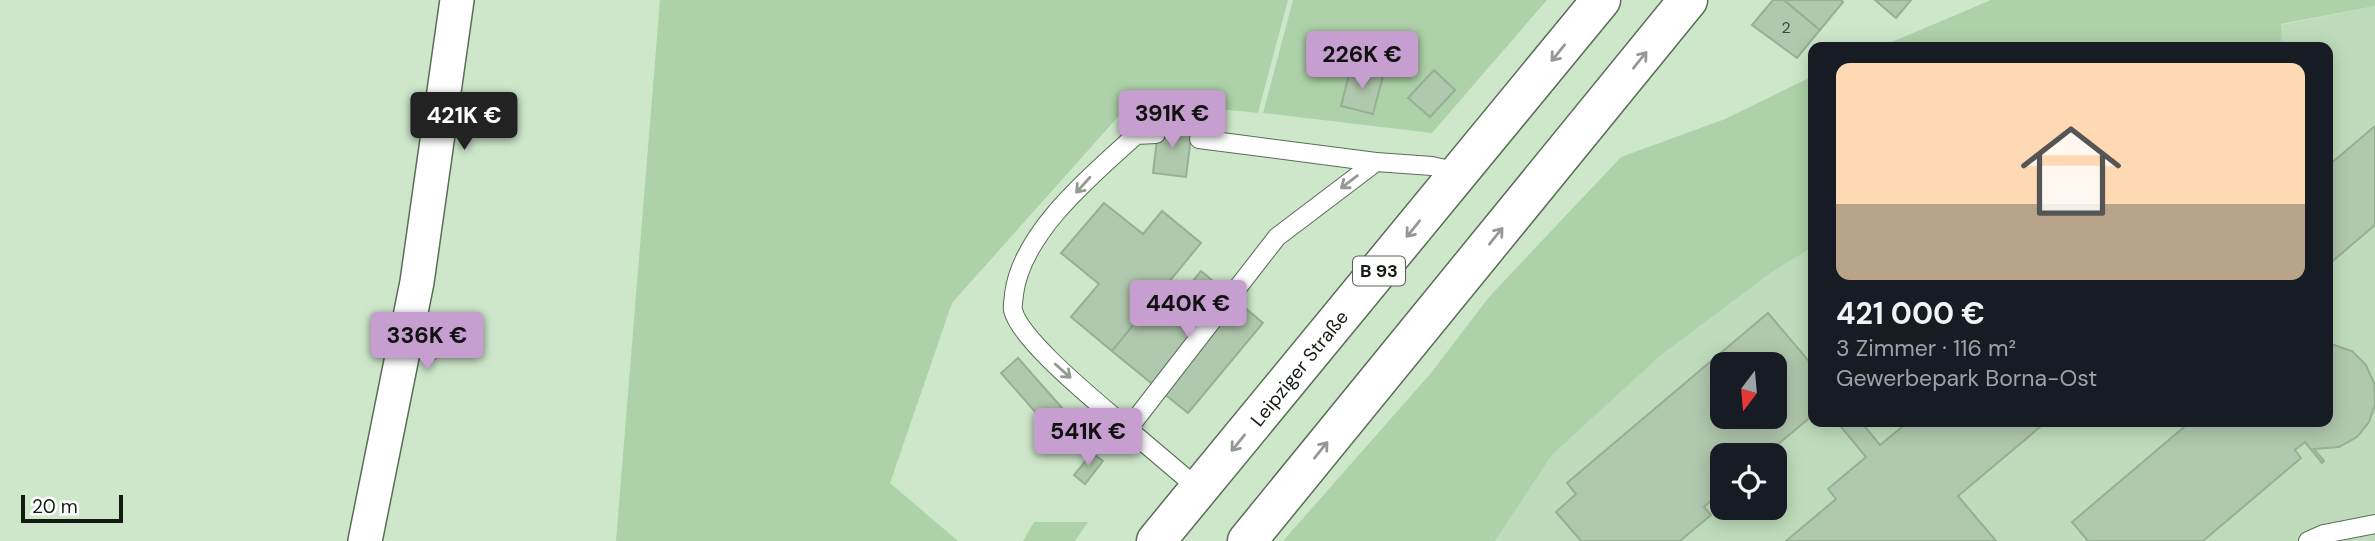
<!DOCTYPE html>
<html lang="de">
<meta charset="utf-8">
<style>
:root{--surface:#171b24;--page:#20242c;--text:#f1f3f6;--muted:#9ea1a6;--line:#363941;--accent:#c79ed0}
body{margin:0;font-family:"DM Sans",sans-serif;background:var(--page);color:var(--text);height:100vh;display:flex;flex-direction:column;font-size:26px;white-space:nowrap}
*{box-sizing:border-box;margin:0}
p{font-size:23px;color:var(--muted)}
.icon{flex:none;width:38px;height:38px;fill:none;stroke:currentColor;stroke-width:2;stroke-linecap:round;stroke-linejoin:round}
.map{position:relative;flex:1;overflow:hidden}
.details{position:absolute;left:1808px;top:42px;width:525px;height:385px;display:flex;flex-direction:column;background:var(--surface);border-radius:14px;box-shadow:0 4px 18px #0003}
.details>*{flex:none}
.needle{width:46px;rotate:196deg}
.tools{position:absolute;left:1710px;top:352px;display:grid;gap:14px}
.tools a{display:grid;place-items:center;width:77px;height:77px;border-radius:14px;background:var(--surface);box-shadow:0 4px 18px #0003;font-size:35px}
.scale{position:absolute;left:21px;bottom:18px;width:102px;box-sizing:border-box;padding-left:7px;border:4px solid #131c12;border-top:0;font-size:19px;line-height:24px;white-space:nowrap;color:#131c12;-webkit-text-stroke:5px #fff;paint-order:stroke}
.price{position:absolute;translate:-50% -60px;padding:0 16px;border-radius:7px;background:var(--accent);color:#111;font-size:23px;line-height:46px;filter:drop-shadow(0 2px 4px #0008)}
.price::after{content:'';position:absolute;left:50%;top:42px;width:21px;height:16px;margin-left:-10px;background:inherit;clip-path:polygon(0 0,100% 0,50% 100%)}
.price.current{background:#222;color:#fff}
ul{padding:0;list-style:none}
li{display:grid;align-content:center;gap:14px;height:371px;padding:0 28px}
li+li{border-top:2px solid var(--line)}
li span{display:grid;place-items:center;height:217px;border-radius:14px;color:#555}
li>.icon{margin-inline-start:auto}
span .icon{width:126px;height:126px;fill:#fffc;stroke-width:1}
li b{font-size:30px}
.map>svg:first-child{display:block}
.built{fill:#bedcbb;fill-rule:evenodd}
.green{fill:#add2a9}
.building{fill:#b0c8ad;stroke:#97af94;stroke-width:2;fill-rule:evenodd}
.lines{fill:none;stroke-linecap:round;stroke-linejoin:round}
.service-casing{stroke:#586e55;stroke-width:20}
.minor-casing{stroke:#586e55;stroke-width:36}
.primary-casing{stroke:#586e55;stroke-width:41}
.service{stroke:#fff;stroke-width:18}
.minor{stroke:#fff;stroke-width:33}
.primary{stroke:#fff;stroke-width:38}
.tree{fill:#689664}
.oneway{stroke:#959994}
.labels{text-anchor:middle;stroke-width:6;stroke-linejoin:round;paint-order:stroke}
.number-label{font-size:16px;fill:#3a4739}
.shield{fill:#fff;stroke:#5a6059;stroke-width:2}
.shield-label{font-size:18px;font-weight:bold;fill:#131c12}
.street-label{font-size:19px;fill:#131c12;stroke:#fff}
</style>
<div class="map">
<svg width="2375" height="541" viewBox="0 0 2375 541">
<rect width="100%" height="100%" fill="#cee7cb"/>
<path class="built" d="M2375,6V541H1495L1552,455L1660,356L1772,272L1813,247V422H2328V47H2264L2282,41L2281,25ZM1722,364H1774V416H1722ZM1722,455H1774V508H1722Z"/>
<g class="green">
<polygon points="660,0 1288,0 1258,113 1133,100 952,303 890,483 958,541 616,541"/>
<polygon points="1293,0 1547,0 1432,133 1263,113"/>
<polygon points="1991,0 2375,0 2375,6 2281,24 2282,41 2264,47 1880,47"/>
<polygon points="1813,76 1813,247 1772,272 1660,356 1552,455 1495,541 1283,541 1431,373 1489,297 1621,157 1725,119"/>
<polygon points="1034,522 1088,522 1075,541 1023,541"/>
</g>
<g class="building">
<polygon points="1773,0 1784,0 1820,30 1797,58 1752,25"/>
<polygon points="1784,0 1841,0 1843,2 1820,30"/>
<polygon points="1875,0 1911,0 1896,18"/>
<polygon points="1351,67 1383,76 1373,114 1341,106"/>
<polygon points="1434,70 1455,90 1430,117 1408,98"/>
<polygon points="1159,123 1192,128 1186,177 1153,173"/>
<polygon points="2375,126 2375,225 2328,265 2328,166"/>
<polygon points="1104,203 1143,234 1162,211 1201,243 1112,351 1071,317 1099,284 1061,253"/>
<polygon points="1201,271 1263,323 1188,413 1112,351 1162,290 1176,302"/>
<path d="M1768,313L1813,366V415L1765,455H1722V491L1704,507L1711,515L1680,541H1581L1556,512L1576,494L1567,483ZM1722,364H1774V416H1722Z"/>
<polygon points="2328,343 2352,351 2366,365 2374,383 2375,405 2369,422 2357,437 2339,447 2314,449 2324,461 2322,463 2305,442 2295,450 2301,458 2203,541 2088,541 2072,522 2190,422 2328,422"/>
<polygon points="1018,358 1077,425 1060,440 1001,373"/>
<polygon points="1837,422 1861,422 1880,445 1908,422 2046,422 1958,496 1996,541 1786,541 1836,499 1828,489 1866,457"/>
<polygon points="1092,453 1103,461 1085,484 1074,475"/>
</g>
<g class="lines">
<g class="service-casing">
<g id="service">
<polyline points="1199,139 1376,162"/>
<path d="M1128,429C1102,406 1020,341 1013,310C1012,306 1014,298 1014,294C1022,232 1092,175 1136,135L1156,134"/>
<polyline points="1200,490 1128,429 1277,237 1376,162 1432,166 1459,172"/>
<polyline points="2308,541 2324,534 2375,524"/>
</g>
</g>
<g class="minor-casing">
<polyline id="minor" points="365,541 417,282 457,0"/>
</g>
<g class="primary-casing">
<g id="primary">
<polyline points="1156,541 1601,0"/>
<polyline points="1247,541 1688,0"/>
</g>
</g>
<use href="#service" class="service"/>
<use href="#minor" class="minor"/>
<use href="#primary" class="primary"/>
</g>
<g class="tree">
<circle cx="467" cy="116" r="10"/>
<circle cx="429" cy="352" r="10"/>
</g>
<defs><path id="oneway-shaft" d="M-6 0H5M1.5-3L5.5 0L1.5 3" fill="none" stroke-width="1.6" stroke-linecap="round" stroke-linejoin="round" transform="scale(1.75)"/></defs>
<g class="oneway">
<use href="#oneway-shaft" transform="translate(1558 53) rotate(129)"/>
<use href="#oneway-shaft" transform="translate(1640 60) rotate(-51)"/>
<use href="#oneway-shaft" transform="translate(1349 182) rotate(143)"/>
<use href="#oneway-shaft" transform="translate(1083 185) rotate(132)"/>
<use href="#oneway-shaft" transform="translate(1413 229) rotate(129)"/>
<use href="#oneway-shaft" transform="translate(1496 236) rotate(-51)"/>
<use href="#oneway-shaft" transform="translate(1063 371) rotate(42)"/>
<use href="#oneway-shaft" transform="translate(1238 443) rotate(129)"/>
<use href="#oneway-shaft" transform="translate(1321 450) rotate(-51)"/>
</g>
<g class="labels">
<g class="number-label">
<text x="1786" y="33">2</text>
</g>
<rect class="shield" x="1353" y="256.5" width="52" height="29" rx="5"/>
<g class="shield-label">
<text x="1379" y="277">B 93</text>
</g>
<g class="street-label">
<text transform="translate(1299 368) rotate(-51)" y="7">Leipziger Straße</text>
</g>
</g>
</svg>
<div class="tools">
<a><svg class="needle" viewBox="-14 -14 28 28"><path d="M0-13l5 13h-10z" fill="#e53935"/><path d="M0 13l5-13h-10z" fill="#9ea1a6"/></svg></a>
<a><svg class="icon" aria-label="locate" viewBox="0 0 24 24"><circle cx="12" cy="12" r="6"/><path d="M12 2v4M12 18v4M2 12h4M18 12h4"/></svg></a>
</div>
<div class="scale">20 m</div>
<b class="price" style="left:1362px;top:91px">226K €</b>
<b class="price" style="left:1172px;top:150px">391K €</b>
<b class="price current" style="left:464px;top:152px">421K €</b>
<b class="price" style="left:1188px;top:340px">440K €</b>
<b class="price" style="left:427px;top:372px">336K €</b>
<b class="price" style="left:1088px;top:468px">541K €</b>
<section class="details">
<ul>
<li><span style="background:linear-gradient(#ffd9b3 65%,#b9a48a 0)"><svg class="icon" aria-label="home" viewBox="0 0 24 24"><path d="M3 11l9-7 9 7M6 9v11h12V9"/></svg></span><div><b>421 000 €</b><p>3 Zimmer · 116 m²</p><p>Gewerbepark Borna-Ost</p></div></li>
</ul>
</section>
</div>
